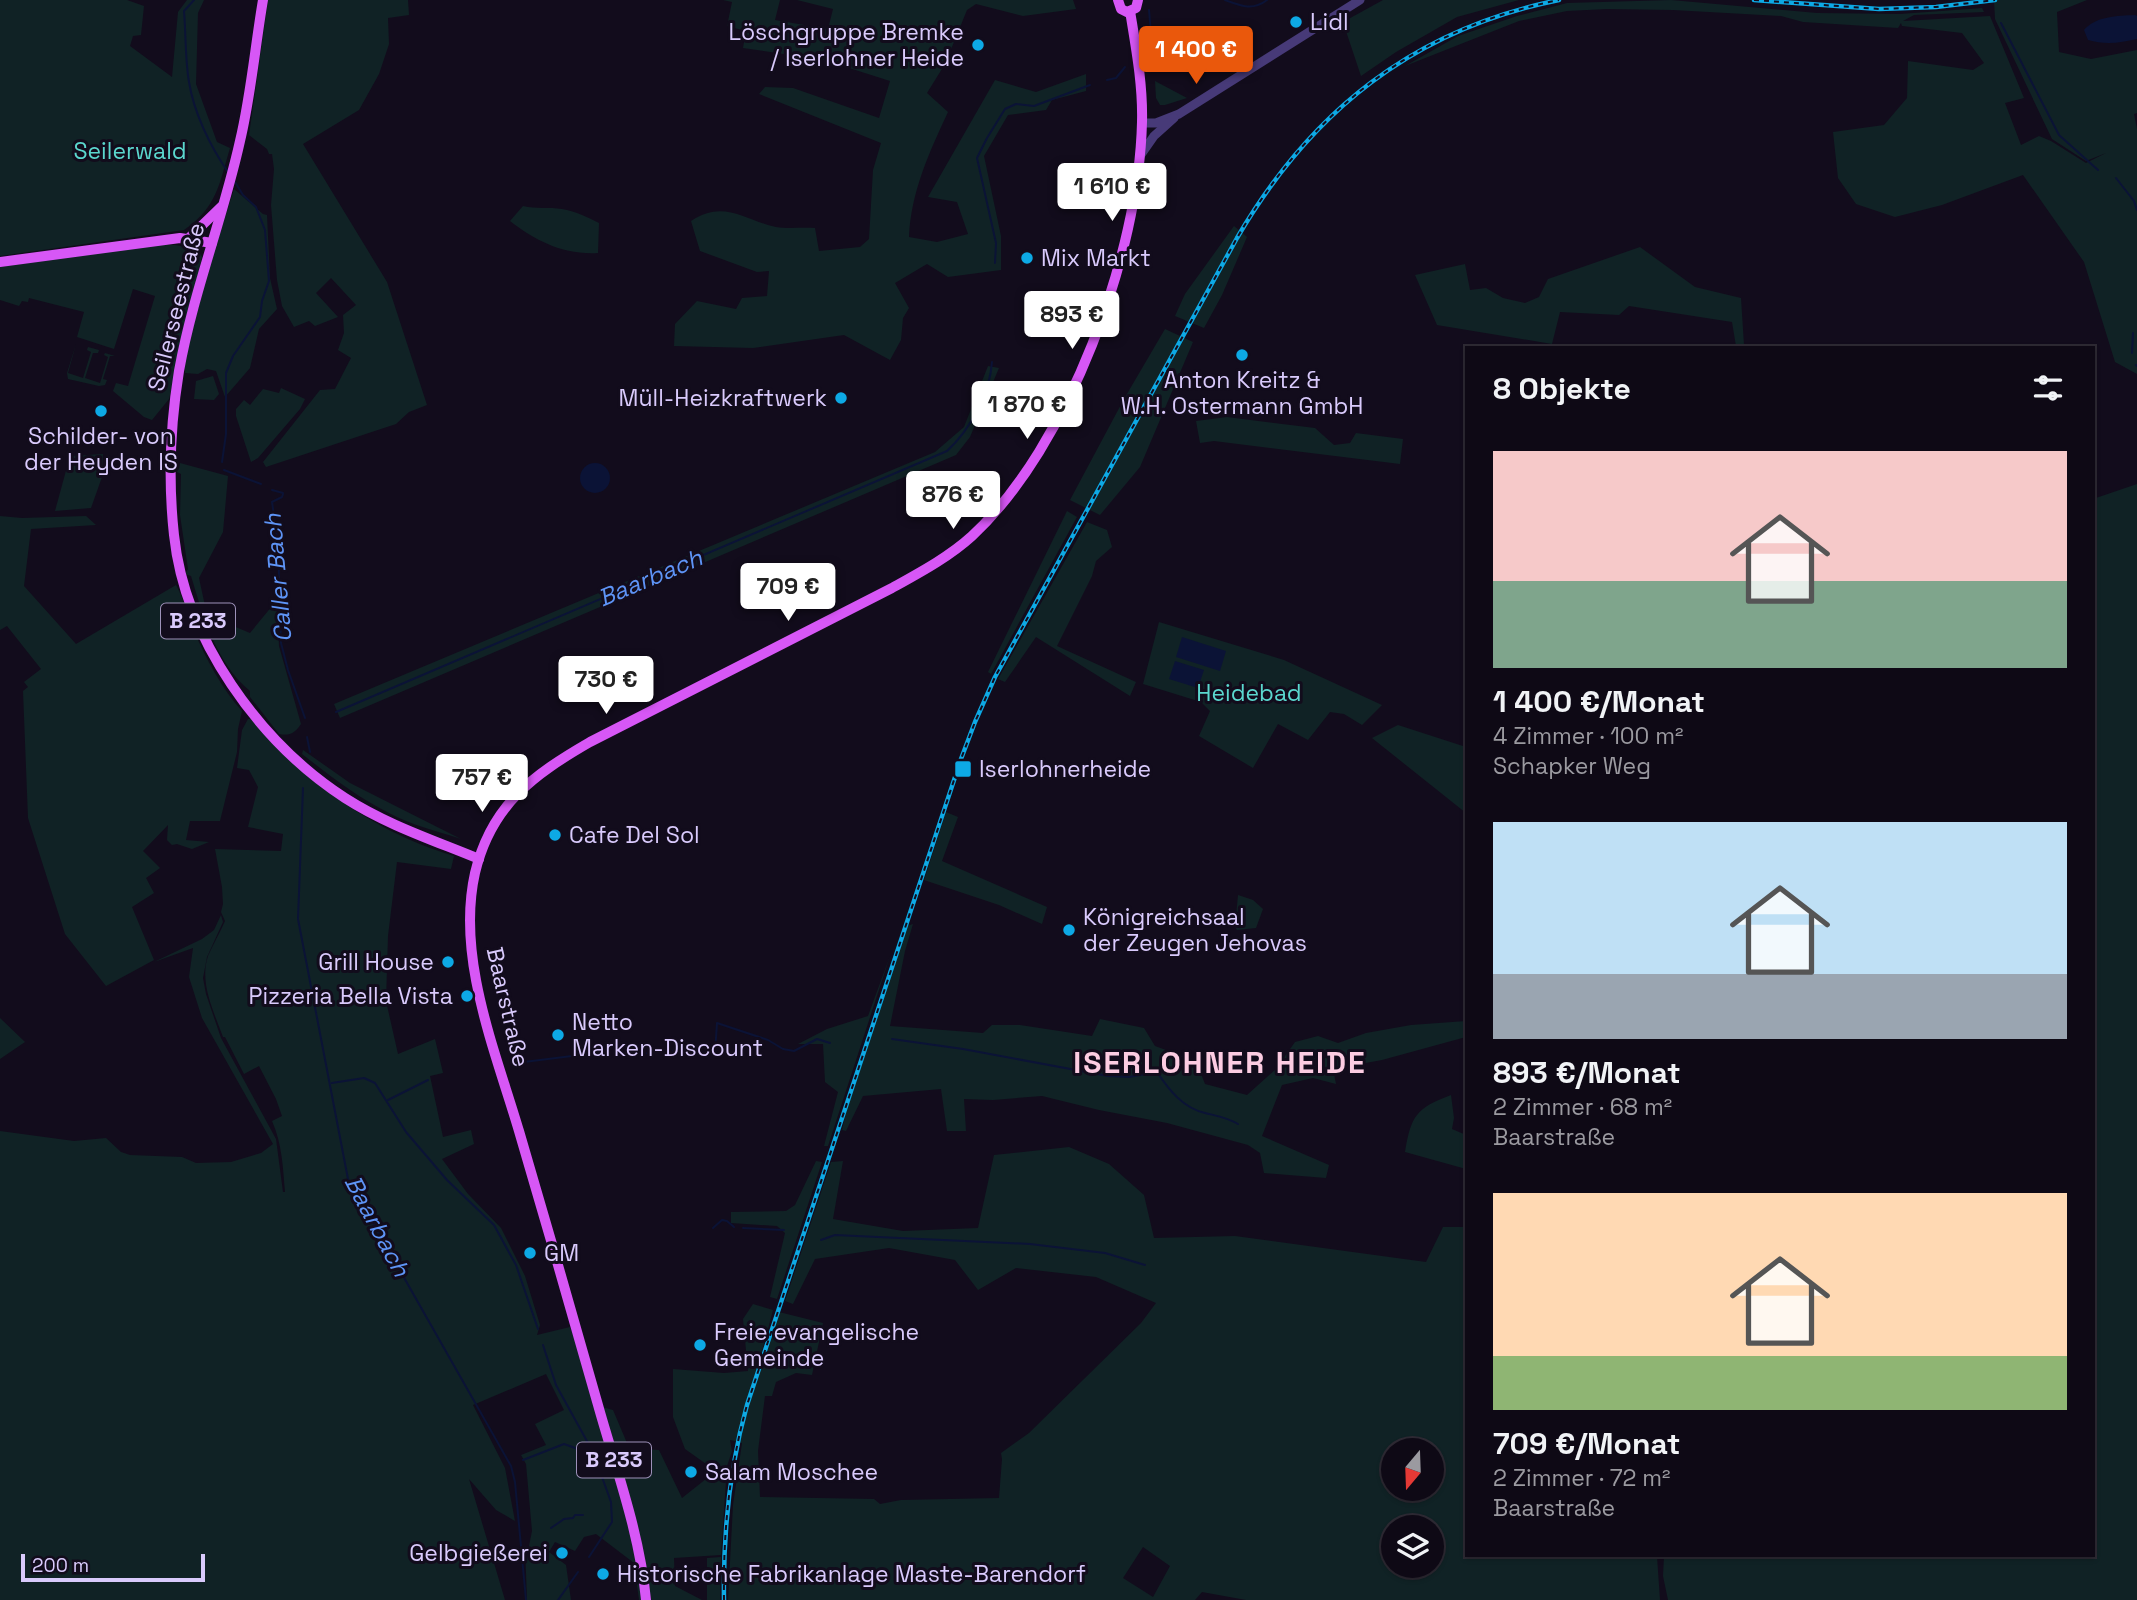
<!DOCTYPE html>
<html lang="de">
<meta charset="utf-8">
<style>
:root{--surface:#0e0915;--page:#1c1722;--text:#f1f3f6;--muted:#9b9aa0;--line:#2e2a34;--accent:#ea580c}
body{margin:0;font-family:"Space Grotesk",sans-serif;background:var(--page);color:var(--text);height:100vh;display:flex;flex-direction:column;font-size:26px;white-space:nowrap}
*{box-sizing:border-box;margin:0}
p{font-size:23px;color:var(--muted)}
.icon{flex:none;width:38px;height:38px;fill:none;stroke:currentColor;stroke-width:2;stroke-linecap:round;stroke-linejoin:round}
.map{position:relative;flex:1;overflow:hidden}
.panel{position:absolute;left:1465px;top:346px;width:630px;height:1211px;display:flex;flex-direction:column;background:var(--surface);border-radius:0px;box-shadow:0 2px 5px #0004,0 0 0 2px var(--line)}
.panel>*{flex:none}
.needle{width:46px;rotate:199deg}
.tools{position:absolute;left:1381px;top:1438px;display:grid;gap:14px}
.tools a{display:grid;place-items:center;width:63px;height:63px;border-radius:50%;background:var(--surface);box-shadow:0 2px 5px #0004,0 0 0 2px var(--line);font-size:35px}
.scale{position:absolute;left:21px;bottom:18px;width:184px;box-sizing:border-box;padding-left:7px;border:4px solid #d9cafc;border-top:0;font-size:19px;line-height:24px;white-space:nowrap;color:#d9cafc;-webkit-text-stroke:5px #120c1c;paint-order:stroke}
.price{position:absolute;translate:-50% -60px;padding:0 16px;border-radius:7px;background:#fff;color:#222;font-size:23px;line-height:46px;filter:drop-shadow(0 2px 4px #0008)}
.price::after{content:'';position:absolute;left:50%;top:42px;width:21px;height:16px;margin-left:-10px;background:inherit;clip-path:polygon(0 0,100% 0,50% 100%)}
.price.active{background:var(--accent);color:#fff}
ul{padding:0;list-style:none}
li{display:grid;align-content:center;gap:14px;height:371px;padding:0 28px}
li span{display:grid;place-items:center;height:217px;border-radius:0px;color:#555}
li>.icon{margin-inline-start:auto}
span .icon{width:126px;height:126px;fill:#fffc;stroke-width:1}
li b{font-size:30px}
h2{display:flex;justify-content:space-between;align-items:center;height:84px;padding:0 28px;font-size:30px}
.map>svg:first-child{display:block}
.green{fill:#102225;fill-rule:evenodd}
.water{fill:#0b1336}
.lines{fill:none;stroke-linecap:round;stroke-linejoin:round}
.stream{stroke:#0b1336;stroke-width:2}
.minor{stroke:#473a78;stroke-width:9}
.major{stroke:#d757f6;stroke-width:10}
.rail-casing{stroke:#0da9e5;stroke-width:4.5}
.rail{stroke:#120c1c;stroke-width:2;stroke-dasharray:5;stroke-linecap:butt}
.poi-dot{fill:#0da9e5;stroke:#120c1c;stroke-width:2.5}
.labels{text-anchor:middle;stroke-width:6;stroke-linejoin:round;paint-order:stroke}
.shield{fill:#120c1c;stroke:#9d91b9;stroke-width:2}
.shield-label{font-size:21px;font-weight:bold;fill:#d9cafc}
.poi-label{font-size:23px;fill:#d9cafc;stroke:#120c1c;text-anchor:start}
.park-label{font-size:23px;fill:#5bd7ce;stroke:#120c1c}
.street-label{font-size:23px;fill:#d9cafc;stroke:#120c1c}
.water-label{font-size:24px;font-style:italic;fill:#5e94f6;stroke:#120c1c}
.district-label{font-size:30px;font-weight:bold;letter-spacing:2px;fill:#fccce2;stroke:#120c1c}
</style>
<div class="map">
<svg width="2137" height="1600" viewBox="0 0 2137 1600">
<rect width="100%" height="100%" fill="#120c1c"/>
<g class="green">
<path d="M0,0H127L144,6L141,35L133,36L130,46L172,77L178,12L187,0H204L198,13L196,84L217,142L230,148C219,185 217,207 184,230L0,256Z"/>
<polygon points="268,0 408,0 409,15 388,18 389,44 379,74 359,110 303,144 387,282 427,405 409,412 396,424 266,467 263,462 320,390 335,389 351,358 338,350 344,333 343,315 356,305 331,278 316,293 338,317 315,326 309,321 294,327 282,306 277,280 271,205 274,169 272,154 269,154 267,149 249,135"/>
<path d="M723,0H780L775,20L828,29L833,9L797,0H1073L1076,9L1023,16L976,4L967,10L945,64L927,93L948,112C929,153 911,192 909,237L937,242L968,234L957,202L928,197L995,80L1036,92L1086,74V91L1052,100L1046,110L1008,115L984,156L1001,236V270L948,277L927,264L895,283L909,308L903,318L901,340L890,360L844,335L753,348L674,346L675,324L697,301L736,309L742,298L767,296L769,271L757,272L700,251L691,221C724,199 744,220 776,227C788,229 802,227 815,228L819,251L860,247L869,239L873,170L881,143L759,94L765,87L793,88L879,118L890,81L824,60L743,48L746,31L727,26L732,2Z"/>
<polygon points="1383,0 1519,0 1457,17 1396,52 1361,76 1343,22"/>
<polygon points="1671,0 1817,13 1900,14 1982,8 1984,12 1914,15 1903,21 1990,16 2024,98 2005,103 2021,145 2039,136 2051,141 2086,163 2106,153 2086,161 2052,139 1995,19 1994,0 2087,0 2057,12 2059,52 2091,59 2137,50 2137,113 2134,114 2137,129 2137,374 2115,362 2084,262 2023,175 1942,205 1895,217 1856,204 1838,178 1833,132 1884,125 1907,98 1908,61 1973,70 1984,63 1962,33 1902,26 1901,23 1898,28 1803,22 1781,16 1673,10 1607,9 1567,11 1519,21 1405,66 1458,36 1517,16 1567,3"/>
<polygon points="1155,81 1187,98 1165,105 1160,105 1156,98"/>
<polygon points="234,189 263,214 267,215 270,278 277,309 259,329 250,368 225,397 216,371 207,369 198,374 185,373 185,358 208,271"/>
<path d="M523,206C536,209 549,207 562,209C575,211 587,217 599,223L598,253C563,255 536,241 510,221Z"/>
<polygon points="1234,226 1247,237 1222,295 1204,328 1175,316 1185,294"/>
<polygon points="156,245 175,245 198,249 184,268 187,269 200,252 202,257 169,399 152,420 144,417 113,391 116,383 128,386 155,296 133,289 114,349 77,337 84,312 29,298 28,302 22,301 19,306 0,300 0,267"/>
<polygon points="1640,247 1695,287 1741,298 1744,345 1736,346 1732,322 1629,306 1619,315 1560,312 1552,344 1437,325 1415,275 1465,264 1470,290 1486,288 1503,298 1525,303 1539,297 1548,279"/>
<polygon points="1165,329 1193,342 1140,467 1100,515 1070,500 1124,399"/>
<polygon points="76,344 68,373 83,378 91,352 87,350 88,347 99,350 98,353 93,353 85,378 100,383 108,357 104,355 105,353 115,356 110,356 103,379 107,380 105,385 99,386 68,379 67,373"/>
<polygon points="988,366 999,368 970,437 956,455 340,718 334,704 935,452 964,427"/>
<polygon points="213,376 219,394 214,400 194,399 196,381"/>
<polygon points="281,388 305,399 300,409 258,458 251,462 236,416 236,409 244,400 250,405 263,389 279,393"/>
<polygon points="1227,417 1315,428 1334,445 1350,443 1356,433 1403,439 1400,464 1214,441 1200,443 1196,421"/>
<polygon points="103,454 102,477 91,508 55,511 70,456"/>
<path d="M180,463L228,476L223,532L199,578L207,615L250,633L277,600L279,646L301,724C295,733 290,736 279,734L250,697V691C216,663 203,616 191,576L185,574L188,569L180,515L181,474L177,472Z"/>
<polygon points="2137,484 2137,1600 1668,1600 1663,1576 1664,1556 2093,1556 2093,499"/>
<polygon points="1067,511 1077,517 991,674 988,672"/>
<path d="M0,516L22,518L86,516L96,525L31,529L24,586L76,644L176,585C184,599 188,616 194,631C206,659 222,689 242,711L238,729L237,752L220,821H190L186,840L209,842L192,849L177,844L172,845L167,840L168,825L143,851L160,868L146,878L154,893L132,907L154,960L106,986L65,934L28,818L23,691L28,687L24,682L41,669L7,626L0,630Z"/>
<polygon points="1087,522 1107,530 1112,547 1096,561 1092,576 1057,646 1136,682 1130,696 1036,637 1005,682 998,679"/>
<polygon points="1159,622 1284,660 1382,705 1362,725 1344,714 1330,712 1308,740 1278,724 1253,768 1199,736 1210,711 1201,702 1143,684"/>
<path d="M248,719H251C308,783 371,831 454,856L451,869L397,862L388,936L386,1001L398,1054L435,1039L443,1073L430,1076L443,1137L471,1130L474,1144L442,1159L468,1194L501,1228L525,1276L540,1325L537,1335L570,1327L602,1407L613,1410L627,1443L643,1449L659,1450L682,1498L716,1471L685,1449L673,1417V1369L724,1373L748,1371L743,1319L753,1304L773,1310L761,1355H766L779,1312L823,1323L812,1375L796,1373L776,1382L772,1396H765L758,1451L760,1497L874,1499L880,1504L901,1500L999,1498L1002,1459L1001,1453L1029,1433L1141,1323L1156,1303L1096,1277L1016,1268L978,1290L955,1260L889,1248L815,1259L793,1304L785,1301L831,1162L843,1161L833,1219L903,1231L978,1228L994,1155L1069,1147L1109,1164L1144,1195L1154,1238L1235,1236L1426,1262L1443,1227H1466V1556H1657L1660,1600H1246L1202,1592L1195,1600H728L733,1505L742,1443L730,1440L732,1451L727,1466L721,1555L674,1558L675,1586L702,1600H639L634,1563L596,1534L584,1537L575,1551L555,1542L549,1552L566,1565L571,1600H527L525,1546H529L532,1531L526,1464L521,1455L546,1445L535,1424L564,1410L546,1374L473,1405L505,1468L515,1521L496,1510L469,1479L505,1600H0V1131L74,1141L106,1138L121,1152L130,1155L182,1157L196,1163L231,1162L261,1153L273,1144L202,1018L189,977L193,948L154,962L202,939L214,930L221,915L223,922L207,957L203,978L206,994L221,1038L276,1139L283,1192H285C283,1168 282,1143 272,1121L282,1116L276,1099L259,1066L244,1074L225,1037H223C214,1012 199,983 208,956C213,944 220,933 225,921L221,912L223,904L222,887L215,849L281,851L283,834L248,827L258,787L249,770L237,768L242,730ZM1393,1451H1432V1489H1393ZM1393,1528H1432V1566H1393ZM1143,1547L1170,1566L1153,1597L1123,1578Z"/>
<polygon points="1398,725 1466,747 1466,813 1372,738"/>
<path d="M303,750L350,783L461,839C437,831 411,825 389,813C357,797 330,776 302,754Z"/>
<polygon points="946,812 958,817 942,861 1047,907 1042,924 999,905 924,880"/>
<polygon points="1238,895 1253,900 1263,909 1256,928 1237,930 1235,927"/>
<polygon points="913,924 905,951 890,1026 983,1033 992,1025 1020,1025 1092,1036 1100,1019 1144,1028 1155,1046 1196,1061 1205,1084 1247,1095 1276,1069 1295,1042 1318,1036 1338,1043 1366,1033 1411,1025 1466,1021 1466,1037 1382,1060 1333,1069 1336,1084 1313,1078 1282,1085 1262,1136 1329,1165 1326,1178 1264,1173 1260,1153 1248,1145 1167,1123 1099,1110 1042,1096 993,1100 964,1099 966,1131 947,1131 941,1089 863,1096 846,1131 842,1130 847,1109 907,926"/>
<polygon points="890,956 828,1146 824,1146 838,1092 825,1082 823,1044 798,1044 827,1029 868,1016"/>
<polygon points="0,1018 25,1042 0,1059"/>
<path d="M1451,1095L1454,1118L1452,1129L1466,1135V1169L1405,1152C1411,1116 1416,1108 1451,1095Z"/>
<polygon points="816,1161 822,1162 777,1299 770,1297 785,1233 777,1226 731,1223 731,1212 786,1211 795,1205"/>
<polygon points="721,1557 720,1600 707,1600 707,1558"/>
</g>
<g class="water">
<path d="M2135,15L2137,16V39C2120,43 2105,45 2088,40L2084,30C2096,16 2117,16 2135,15Z"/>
<circle cx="595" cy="478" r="15"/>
<polygon points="1182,637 1226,651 1220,671 1176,657"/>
<polygon points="1175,661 1204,670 1198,688 1169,679"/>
</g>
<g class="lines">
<g class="stream">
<path d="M194,0L184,11C186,34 185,59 189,82C194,113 210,146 228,172"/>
<path d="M1225,0C1241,6 1253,11 1267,0"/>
<polyline points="1149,10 1151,34"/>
<polyline points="2001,23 2059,135 2098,170"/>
<polyline points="1107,80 1116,78 1125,67"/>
<polyline points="2116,178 2134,201 2137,210"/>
<polyline points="995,263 996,243 977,158 987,138 1005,109 1016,104 1034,106 1090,85"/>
<polyline points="2132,353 2133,333"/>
<polyline points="2136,365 2137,366"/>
<polyline points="222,462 226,434 226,373 233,356 260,317 262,301 269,281 265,230 256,207 243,195 235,182"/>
<polyline points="224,470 261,484"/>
<polyline points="272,490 283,493"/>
<polyline points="283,494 282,497 272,502 278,543 281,643 288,670 305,718"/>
<path d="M336,712L947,451C970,430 990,393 992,362"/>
<polyline points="307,737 310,752"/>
<polyline points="303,788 298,919 348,1179 511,1466 515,1482 526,1600"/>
<path d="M892,1039L963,1049L1108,1076L1129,1077L1157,1072C1169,1090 1183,1108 1205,1113C1217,1116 1226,1117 1238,1124"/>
<path d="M635,1048C644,1054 651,1056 659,1050L715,1053L717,1023L768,1040L783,1049L794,1051L817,1039L830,1043"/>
<polyline points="516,1063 604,1052"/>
<polyline points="332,1083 364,1078 375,1083 406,1132 447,1180 494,1225 516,1265 538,1329"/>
<polyline points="388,1100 428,1080"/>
<polyline points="713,1228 722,1220 727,1221 734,1227"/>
<polyline points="743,1228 784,1230"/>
<polyline points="821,1240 835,1235 1030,1244 1105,1253 1145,1265"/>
<polyline points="543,1345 556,1385 593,1452 611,1502 612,1522 589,1557"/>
<polyline points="523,1460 564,1444 592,1454"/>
<polyline points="551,1528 564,1519 573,1518 575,1515 583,1515"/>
<polyline points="558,1600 578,1572"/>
</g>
<g class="minor">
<polyline points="1142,123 1156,123 1179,114 1360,0"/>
<polyline points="1140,156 1154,136 1174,118"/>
</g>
<g class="major">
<path d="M263,0C255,47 251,95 240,141C223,218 193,293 179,371C170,426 168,480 174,535C185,639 259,742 345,798C387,825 433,840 479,859"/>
<polyline points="1118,0 1121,9 1127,12 1136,8 1138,0"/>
<polyline points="188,239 221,207"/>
<polyline points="0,262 180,238 212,243"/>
<path d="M646,1600C640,1534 616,1469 598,1405C572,1314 546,1222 519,1131C495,1050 456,957 475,873C491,805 533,775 590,742L892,588C919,573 949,557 972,536C1069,446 1139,253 1142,122C1143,85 1136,48 1130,11"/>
</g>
<g class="rail-casing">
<g id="rail">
<polyline points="1754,0 1879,9 1936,7 1995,0"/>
<path d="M724,1600C723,1533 729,1469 747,1405L961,759L975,722L995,677L1237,238C1311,111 1414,29 1559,0"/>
</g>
</g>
<use href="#rail" class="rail"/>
</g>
<g class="poi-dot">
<circle cx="1296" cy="22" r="7"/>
<circle cx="978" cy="45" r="7"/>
<circle cx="1027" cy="258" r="7"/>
<circle cx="1242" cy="355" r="7"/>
<circle cx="841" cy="398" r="7"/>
<circle cx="101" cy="411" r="7"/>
<rect x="954" y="760" width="18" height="18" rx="3.5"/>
<circle cx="555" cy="835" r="7"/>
<circle cx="1069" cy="930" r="7"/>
<circle cx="448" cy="962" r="7"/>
<circle cx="467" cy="996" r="7"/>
<circle cx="558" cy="1035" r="7"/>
<circle cx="530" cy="1253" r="7"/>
<circle cx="700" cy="1345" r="7"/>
<circle cx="691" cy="1472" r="7"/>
<circle cx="562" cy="1553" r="7"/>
<circle cx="603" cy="1574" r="7"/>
</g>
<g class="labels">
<g class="shield">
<rect x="161" y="603.5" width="74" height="35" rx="5"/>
<rect x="577" y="1442.5" width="74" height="35" rx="5"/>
</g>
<g class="shield-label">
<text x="198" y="628">B 233</text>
<text x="614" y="1467">B 233</text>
</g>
<g class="poi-label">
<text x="1310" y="30">Lidl</text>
<text x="964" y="40" text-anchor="end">Löschgruppe Bremke<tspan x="964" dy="26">/ Iserlohner Heide</tspan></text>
<text x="1041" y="266">Mix Markt</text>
<text x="1242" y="388" text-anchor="middle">Anton Kreitz &amp;<tspan x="1242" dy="26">W.H. Ostermann GmbH</tspan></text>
<text x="827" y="406" text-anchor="end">Müll-Heizkraftwerk</text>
<text x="101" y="444" text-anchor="middle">Schilder- von<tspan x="101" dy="26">der Heyden IS</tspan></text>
<text x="979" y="777">Iserlohnerheide</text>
<text x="569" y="843">Cafe Del Sol</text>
<text x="1083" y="925">Königreichsaal<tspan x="1083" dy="26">der Zeugen Jehovas</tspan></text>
<text x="434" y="970" text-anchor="end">Grill House</text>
<text x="453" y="1004" text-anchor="end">Pizzeria Bella Vista</text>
<text x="572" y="1030">Netto<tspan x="572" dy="26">Marken-Discount</tspan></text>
<text x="544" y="1261">GM</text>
<text x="714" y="1340">Freie evangelische<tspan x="714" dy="26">Gemeinde</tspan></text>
<text x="705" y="1480">Salam Moschee</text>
<text x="548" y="1561" text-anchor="end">Gelbgießerei</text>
<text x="617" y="1582">Historische Fabrikanlage Maste-Barendorf</text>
</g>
<g class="park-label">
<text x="130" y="159">Seilerwald</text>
<text x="1249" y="701">Heidebad</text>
</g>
<g class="street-label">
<text transform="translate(176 307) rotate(-76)" y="8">Seilerseestraße</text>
<text transform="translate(508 1007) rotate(77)" y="8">Baarstraße</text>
</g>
<g class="water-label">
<text transform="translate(278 578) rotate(-95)" y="8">Caller Bach</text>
<text transform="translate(650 578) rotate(-23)" y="8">Baarbach</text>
<text transform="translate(377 1226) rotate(62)" y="8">Baarbach</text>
</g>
<g class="district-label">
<text x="1220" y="1073">ISERLOHNER HEIDE</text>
</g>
</g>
</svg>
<div class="tools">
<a><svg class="needle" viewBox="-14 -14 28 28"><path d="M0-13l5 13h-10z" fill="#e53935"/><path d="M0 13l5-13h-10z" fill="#9b9aa0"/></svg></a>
<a><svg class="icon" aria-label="layers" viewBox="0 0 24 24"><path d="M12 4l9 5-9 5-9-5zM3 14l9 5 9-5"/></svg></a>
</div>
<div class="scale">200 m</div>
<b class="price active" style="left:1196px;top:86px">1 400 €</b>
<b class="price" style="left:1112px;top:223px">1 610 €</b>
<b class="price" style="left:1072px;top:351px">893 €</b>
<b class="price" style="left:1027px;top:441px">1 870 €</b>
<b class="price" style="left:953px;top:531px">876 €</b>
<b class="price" style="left:788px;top:623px">709 €</b>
<b class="price" style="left:606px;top:716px">730 €</b>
<b class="price" style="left:482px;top:814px">757 €</b>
<section class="panel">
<h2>8 Objekte<svg class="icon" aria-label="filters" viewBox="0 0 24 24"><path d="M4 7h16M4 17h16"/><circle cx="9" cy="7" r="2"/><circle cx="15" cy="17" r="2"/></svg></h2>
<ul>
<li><span style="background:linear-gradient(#f6c9c9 60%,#7fa58c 0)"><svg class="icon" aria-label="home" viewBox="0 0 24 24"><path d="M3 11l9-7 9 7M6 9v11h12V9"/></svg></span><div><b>1 400 €/Monat</b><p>4 Zimmer · 100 m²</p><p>Schapker Weg</p></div></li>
<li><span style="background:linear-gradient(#bfe0f5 70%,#9aa5b1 0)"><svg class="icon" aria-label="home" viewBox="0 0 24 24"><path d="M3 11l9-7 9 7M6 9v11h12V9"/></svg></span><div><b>893 €/Monat</b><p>2 Zimmer · 68 m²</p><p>Baarstraße</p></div></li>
<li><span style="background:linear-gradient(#ffd9b3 75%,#8fb573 0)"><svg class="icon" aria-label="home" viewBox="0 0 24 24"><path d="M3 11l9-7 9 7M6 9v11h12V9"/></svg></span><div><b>709 €/Monat</b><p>2 Zimmer · 72 m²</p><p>Baarstraße</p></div></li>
</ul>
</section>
</div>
